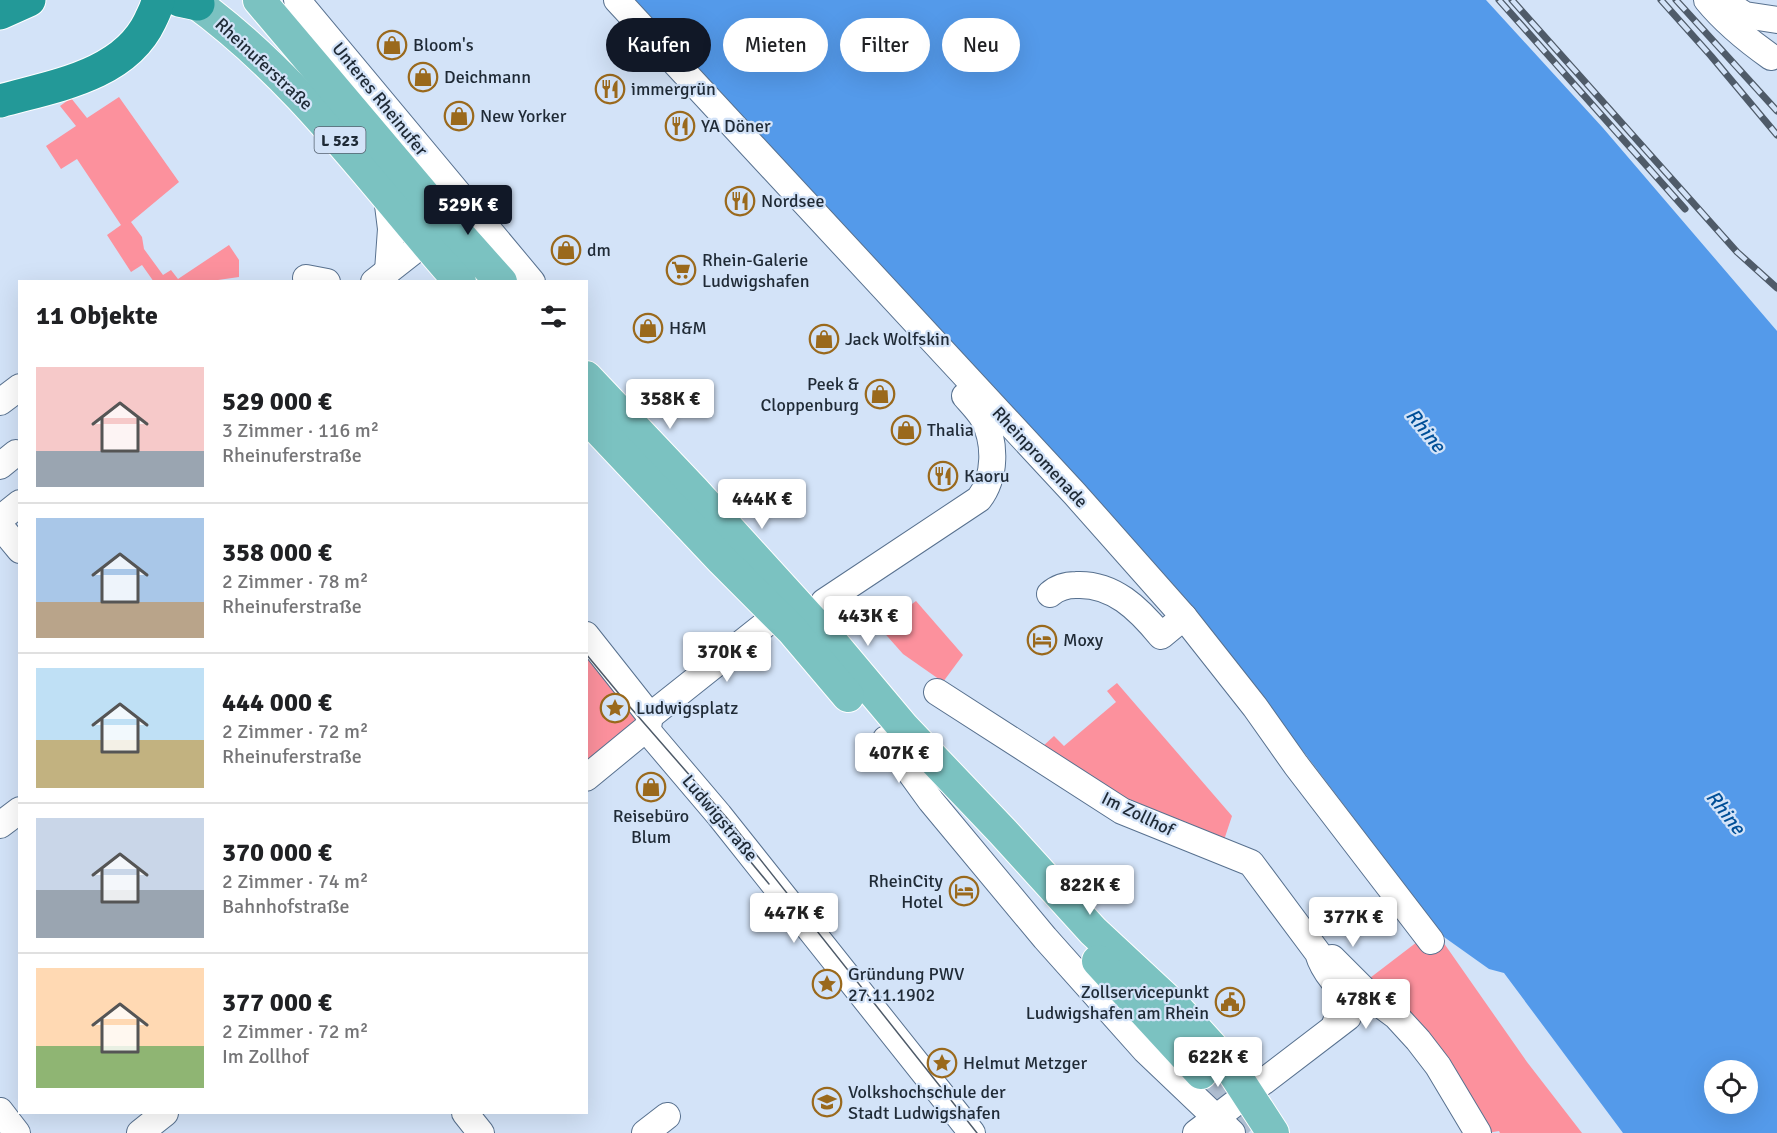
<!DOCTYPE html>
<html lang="de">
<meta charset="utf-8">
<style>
:root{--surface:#fff;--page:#f6f6f6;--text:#202124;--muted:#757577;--line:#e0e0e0;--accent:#111827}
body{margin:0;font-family:Signika,sans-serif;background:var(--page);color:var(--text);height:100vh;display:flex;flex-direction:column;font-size:22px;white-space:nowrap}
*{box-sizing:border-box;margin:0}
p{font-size:20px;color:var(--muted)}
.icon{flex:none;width:33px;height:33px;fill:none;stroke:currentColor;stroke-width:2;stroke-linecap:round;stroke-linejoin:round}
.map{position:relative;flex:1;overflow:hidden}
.side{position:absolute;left:18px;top:280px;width:570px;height:834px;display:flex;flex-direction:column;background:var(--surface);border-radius:0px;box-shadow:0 6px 24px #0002}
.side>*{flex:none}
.hud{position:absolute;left:606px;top:18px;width:570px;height:54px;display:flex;gap:12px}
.buttons{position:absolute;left:1704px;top:1060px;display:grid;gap:12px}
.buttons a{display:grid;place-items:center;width:54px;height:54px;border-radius:50%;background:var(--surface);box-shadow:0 6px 24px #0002;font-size:30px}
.price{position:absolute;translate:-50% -51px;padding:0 14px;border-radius:6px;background:#fff;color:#222;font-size:20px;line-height:39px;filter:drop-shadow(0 2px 3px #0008)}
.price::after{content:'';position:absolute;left:50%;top:36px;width:18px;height:14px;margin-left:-9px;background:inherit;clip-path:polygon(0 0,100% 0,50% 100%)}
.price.current{background:var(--accent);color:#fff}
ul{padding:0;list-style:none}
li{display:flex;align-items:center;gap:18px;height:150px;padding:0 18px}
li+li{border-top:2px solid var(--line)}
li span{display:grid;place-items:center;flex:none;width:168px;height:120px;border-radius:0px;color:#555}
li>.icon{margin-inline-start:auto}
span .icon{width:72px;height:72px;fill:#fffc;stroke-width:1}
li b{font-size:26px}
h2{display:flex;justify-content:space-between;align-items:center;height:72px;padding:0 18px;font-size:26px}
.chip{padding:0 21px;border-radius:27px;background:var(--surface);box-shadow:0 6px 24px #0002;font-size:21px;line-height:54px}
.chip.current{background:var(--accent);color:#fff}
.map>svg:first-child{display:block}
.green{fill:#fc919d}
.water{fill:#549aea;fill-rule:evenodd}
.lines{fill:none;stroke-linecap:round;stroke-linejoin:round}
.major-tunnel{stroke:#afbed1;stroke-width:32;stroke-dasharray:32 16;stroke-linecap:butt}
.minor-casing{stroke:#58718f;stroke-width:28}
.major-casing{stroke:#fff;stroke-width:34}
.highway-casing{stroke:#fff;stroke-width:35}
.minor{stroke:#fff;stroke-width:26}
.major{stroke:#7bc2c1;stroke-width:32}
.highway{stroke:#239998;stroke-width:33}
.tram{stroke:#4f5b69;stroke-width:1.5}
.rail-casing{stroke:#4f5b69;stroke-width:7}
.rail{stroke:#d3e3f8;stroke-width:4.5;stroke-dasharray:14;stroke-linecap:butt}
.labels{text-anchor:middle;stroke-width:4.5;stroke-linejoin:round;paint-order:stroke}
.shield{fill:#d3e3f8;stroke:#556270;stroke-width:1.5}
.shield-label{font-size:16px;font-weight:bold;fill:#1f2a36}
.poi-label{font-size:18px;fill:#1f2a36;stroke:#d3e3f8;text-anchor:start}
.street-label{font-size:18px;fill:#1f2a36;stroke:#d3e3f8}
.water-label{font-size:20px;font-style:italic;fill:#004f97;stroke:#d3e3f8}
</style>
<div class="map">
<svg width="1777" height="1133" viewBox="0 0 1777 1133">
<rect width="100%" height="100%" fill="#d3e3f8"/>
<g class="green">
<polygon points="119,97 179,182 131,222 142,237 144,249 163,275 171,270 178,279 229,245 239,260 239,277 204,282 154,282 142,265 131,272 107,235 121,225 77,159 61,169 46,146 76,126 60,106 71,98 87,118"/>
<polygon points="916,601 963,655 943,682 903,654 880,628"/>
<polygon points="586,635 650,716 586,778"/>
<polygon points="1117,683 1232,816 1223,843 1129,805 1042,747 1054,736 1064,746 1116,702 1107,691"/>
<polygon points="1434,929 1527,1062 1582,1133 1500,1133 1499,1131 1487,1133 1366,981"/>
</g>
<path class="water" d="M630,0H1486L1603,128L1777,331V1133H1623L1504,973L1489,969L1444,937L1306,755L1190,610ZM1714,1071H1748V1104H1714Z"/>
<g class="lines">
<polyline class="major-tunnel" points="1201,1073 1255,1126"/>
<g class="minor-casing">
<g id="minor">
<polyline points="297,0 532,282"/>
<polyline points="617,0 1075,494 1184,617 1255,707 1296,765 1431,941"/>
<path d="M1707,0C1725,22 1747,40 1771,57"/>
<polyline points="1721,0 1745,15 1777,20"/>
<polyline points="387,197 391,229 388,271"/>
<polyline points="306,278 327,282"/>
<polyline points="374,282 425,242 449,248 480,282"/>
<polyline points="0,402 20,387"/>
<polyline points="0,466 16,453 20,454"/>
<polyline points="0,519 20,503"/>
<polyline points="0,526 20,550"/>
<path d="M1050,594C1058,587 1066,585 1076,585C1113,583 1139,609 1161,636L1184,617"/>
<path d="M824,602L979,499C996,477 996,442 983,418C978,410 971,403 965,396"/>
<polyline points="586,635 650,716"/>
<path d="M937,692L1122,811L1251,863L1318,953C1329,990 1353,979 1334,1027"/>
<polyline points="646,729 719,815 972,1133"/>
<polyline points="886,739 931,801 1045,938 1145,1050 1232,1133"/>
<polyline points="586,778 648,727 650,716 792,603"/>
<polyline points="0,825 20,810"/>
<polyline points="1332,958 1373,999 1396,1016 1418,1040 1438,1066 1478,1133"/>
<polyline points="0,1111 17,1133"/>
<polyline points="465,1113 481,1133"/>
<polyline points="140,1133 165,1113"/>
<polyline points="645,1133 667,1116"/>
<polyline points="1196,1133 1348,1017"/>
</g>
</g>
<g class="major-casing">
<g id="major">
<path d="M192,0C300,78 373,184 460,282"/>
<polyline points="259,0 435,208 501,282"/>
<polyline points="586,377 694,491 835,646 903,727 1003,832 1093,931 1178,1010 1230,1067 1273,1133"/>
<polyline points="586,416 722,560 792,630 848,696"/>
<polyline points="1098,961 1201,1073"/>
</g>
</g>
<g class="highway-casing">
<g id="highway">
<polyline points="179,0 198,4"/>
<polyline points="0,13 29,0"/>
<path d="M0,101C53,86 124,76 150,21C153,14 157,8 158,0"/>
</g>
</g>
<use href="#minor" class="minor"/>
<use href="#major" class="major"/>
<use href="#highway" class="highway"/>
<g class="tram">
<polyline points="586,654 630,707 733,825 977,1133"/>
<polyline points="683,780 769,884"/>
</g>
<g class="rail-casing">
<g id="rail">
<polyline points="1499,0 1685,209"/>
<polyline points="1512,0 1737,252 1777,288"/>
<polyline points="1661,0 1711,56 1777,135"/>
<polyline points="1676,0 1777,111"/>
</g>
</g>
<use href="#rail" class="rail"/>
</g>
<defs>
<g id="shop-ring" transform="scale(1.5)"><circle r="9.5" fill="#d3e3f8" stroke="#9a691c" stroke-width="1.5"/><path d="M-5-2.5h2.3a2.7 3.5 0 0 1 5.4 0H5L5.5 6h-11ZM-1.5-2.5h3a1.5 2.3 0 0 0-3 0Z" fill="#9a691c"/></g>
<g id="restaurant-ring" transform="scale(1.5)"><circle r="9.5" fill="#d3e3f8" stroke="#9a691c" stroke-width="1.5"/><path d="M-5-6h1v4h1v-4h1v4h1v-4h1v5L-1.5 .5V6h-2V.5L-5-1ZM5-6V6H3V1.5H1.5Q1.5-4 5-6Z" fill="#9a691c"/></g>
<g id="supermarket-ring" transform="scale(1.5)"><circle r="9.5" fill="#d3e3f8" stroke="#9a691c" stroke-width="1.5"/><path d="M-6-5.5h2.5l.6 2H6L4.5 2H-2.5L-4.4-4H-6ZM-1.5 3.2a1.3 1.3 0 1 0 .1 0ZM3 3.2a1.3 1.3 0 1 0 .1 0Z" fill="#9a691c"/></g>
<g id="hotel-ring" transform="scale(1.5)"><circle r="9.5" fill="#d3e3f8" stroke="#9a691c" stroke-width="1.5"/><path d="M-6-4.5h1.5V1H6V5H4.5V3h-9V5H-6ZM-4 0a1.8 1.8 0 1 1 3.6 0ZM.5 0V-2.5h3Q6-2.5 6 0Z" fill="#9a691c"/></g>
<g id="sight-ring" transform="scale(1.5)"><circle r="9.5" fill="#d3e3f8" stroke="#9a691c" stroke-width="1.5"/><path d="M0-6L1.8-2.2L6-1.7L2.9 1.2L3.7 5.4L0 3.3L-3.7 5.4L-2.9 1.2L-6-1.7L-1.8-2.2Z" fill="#9a691c"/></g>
<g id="civic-ring" transform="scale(1.5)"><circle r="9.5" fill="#d3e3f8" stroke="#9a691c" stroke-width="1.5"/><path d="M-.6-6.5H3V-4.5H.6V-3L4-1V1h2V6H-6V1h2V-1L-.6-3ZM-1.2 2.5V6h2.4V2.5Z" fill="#9a691c"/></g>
<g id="university-ring" transform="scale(1.5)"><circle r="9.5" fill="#d3e3f8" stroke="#9a691c" stroke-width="1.5"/><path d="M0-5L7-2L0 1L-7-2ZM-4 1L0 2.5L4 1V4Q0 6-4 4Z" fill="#9a691c"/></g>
</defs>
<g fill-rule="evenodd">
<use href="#shop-ring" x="392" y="45"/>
<use href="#shop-ring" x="423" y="77"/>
<use href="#restaurant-ring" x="610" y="89"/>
<use href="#shop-ring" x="459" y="116"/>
<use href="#restaurant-ring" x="680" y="126"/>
<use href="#restaurant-ring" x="740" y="201"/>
<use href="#shop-ring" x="566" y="250"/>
<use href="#supermarket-ring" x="681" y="270"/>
<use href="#shop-ring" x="648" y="328"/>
<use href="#shop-ring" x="824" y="339"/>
<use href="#shop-ring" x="880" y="394"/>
<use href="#shop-ring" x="906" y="430"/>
<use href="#restaurant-ring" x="943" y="476"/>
<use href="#hotel-ring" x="1042" y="640"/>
<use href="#sight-ring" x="615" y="708"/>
<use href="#shop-ring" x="651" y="787"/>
<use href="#hotel-ring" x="964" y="891"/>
<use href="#sight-ring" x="827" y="984"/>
<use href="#civic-ring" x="1230" y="1002"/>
<use href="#sight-ring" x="942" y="1063"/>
<use href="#university-ring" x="827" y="1102"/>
</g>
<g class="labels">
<rect class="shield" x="314.5" y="127" width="51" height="26" rx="4.5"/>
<g class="shield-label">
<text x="340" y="146">L 523</text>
</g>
<g class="poi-label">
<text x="413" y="51">Bloom's</text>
<text x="444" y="83">Deichmann</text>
<text x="631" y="95">immergrün</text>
<text x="480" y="122">New Yorker</text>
<text x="701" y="132">YA Döner</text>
<text x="761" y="207">Nordsee</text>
<text x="587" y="256">dm</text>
<text x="702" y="266">Rhein-Galerie<tspan x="702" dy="21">Ludwigshafen</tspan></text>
<text x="669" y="334">H&amp;M</text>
<text x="845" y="345">Jack Wolfskin</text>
<text x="859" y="390" text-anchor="end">Peek &amp;<tspan x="859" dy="21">Cloppenburg</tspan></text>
<text x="927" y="436">Thalia</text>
<text x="964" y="482">Kaoru</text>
<text x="1063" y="646">Moxy</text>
<text x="636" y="714">Ludwigsplatz</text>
<text x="651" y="822" text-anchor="middle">Reisebüro<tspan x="651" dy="21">Blum</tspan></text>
<text x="943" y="887" text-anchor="end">RheinCity<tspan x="943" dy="21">Hotel</tspan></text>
<text x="848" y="980">Gründung PWV<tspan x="848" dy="21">27.11.1902</tspan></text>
<text x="1209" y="998" text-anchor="end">Zollservicepunkt<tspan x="1209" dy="21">Ludwigshafen am Rhein</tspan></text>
<text x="963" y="1069">Helmut Metzger</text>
<text x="848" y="1098">Volkshochschule der<tspan x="848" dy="21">Stadt Ludwigshafen</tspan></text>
</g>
<g class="street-label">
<text transform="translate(264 64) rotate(43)" y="6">Rheinuferstraße</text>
<text transform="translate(380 99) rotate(51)" y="6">Unteres Rheinufer</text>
<text transform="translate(1040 457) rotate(47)" y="6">Rheinpromenade</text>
<text transform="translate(1138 814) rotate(26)" y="6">Im Zollhof</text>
<text transform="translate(720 818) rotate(50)" y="6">Ludwigstraße</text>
</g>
<g class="water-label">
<text transform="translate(1426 430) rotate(51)" y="7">Rhine</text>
<text transform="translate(1726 812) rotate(52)" y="7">Rhine</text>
</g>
</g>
</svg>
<div class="buttons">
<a><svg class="icon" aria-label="locate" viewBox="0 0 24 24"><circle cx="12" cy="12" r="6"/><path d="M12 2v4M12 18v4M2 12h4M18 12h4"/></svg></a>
</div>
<b class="price current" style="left:468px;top:236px">529K €</b>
<b class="price" style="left:670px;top:430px">358K €</b>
<b class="price" style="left:762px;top:530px">444K €</b>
<b class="price" style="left:868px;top:647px">443K €</b>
<b class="price" style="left:727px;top:683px">370K €</b>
<b class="price" style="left:899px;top:784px">407K €</b>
<b class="price" style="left:1090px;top:916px">822K €</b>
<b class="price" style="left:794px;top:944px">447K €</b>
<b class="price" style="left:1353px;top:948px">377K €</b>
<b class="price" style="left:1366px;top:1030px">478K €</b>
<b class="price" style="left:1218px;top:1088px">622K €</b>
<div class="hud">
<a class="chip current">Kaufen</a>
<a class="chip">Mieten</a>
<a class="chip">Filter</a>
<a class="chip">Neu</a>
</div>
<section class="side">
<h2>11 Objekte<svg class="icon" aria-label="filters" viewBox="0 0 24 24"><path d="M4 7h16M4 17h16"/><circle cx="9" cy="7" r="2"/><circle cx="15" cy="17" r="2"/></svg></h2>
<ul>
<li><span style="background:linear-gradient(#f6c9c9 70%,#9aa5b1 0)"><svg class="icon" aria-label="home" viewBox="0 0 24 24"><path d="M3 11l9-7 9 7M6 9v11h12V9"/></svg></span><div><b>529 000 €</b><p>3 Zimmer · 116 m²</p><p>Rheinuferstraße</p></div></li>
<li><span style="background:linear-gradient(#a9c7e8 70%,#b9a48a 0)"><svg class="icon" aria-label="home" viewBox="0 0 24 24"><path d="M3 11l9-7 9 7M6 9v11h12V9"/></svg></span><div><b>358 000 €</b><p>2 Zimmer · 78 m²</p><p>Rheinuferstraße</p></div></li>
<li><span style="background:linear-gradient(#bfe0f5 60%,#c2b280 0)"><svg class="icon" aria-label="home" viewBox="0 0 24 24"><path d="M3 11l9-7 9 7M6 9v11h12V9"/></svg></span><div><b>444 000 €</b><p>2 Zimmer · 72 m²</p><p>Rheinuferstraße</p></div></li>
<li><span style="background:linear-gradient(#c9d6e8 60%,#9aa5b1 0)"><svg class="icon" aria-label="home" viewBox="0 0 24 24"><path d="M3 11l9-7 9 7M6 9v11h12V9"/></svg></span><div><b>370 000 €</b><p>2 Zimmer · 74 m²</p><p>Bahnhofstraße</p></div></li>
<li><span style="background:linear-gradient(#ffd9b3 65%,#8fb573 0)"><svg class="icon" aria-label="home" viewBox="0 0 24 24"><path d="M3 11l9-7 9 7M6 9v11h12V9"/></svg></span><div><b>377 000 €</b><p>2 Zimmer · 72 m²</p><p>Im Zollhof</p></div></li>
</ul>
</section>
</div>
